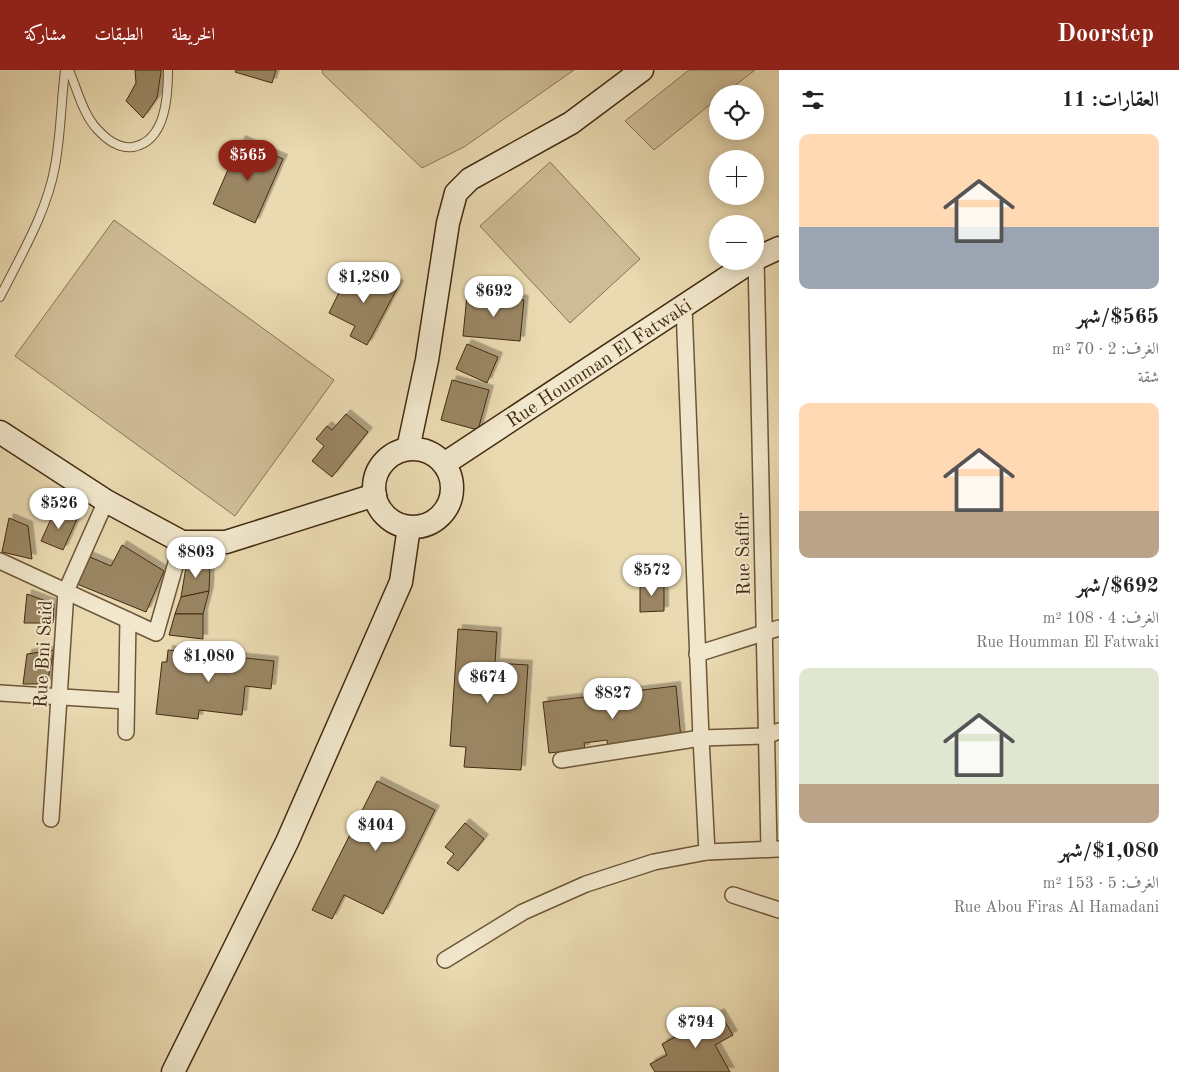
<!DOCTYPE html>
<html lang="ar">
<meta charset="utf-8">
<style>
:root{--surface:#fff;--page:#f2f2f2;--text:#222;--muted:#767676;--accent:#8f2418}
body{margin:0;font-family:"Old Standard TT",Amiri,serif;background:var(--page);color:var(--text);direction:rtl;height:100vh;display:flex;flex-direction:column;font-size:19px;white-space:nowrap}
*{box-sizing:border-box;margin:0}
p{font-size:16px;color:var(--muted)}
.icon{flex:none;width:28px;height:28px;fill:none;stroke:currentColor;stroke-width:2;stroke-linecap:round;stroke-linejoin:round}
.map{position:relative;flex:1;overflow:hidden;direction:ltr}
.details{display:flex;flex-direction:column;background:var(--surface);width:400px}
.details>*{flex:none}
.tools{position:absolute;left:709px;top:15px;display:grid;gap:10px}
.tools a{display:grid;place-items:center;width:55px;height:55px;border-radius:50%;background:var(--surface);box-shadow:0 2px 12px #0003;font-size:25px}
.price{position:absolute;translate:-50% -42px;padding:0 11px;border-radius:18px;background:#fff;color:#222;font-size:16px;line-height:32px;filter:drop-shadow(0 1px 2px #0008)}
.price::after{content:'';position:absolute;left:50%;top:30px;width:15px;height:11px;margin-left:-8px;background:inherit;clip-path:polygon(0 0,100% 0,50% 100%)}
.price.active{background:var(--accent);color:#fff}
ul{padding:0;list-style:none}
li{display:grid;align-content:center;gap:10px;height:265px;padding:0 20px}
li span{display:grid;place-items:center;height:155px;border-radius:10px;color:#555}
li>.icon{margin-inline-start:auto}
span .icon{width:90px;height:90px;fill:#fffc;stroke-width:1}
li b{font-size:21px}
h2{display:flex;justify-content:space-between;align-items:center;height:60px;padding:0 20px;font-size:21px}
header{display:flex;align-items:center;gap:30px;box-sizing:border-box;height:70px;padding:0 25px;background:var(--accent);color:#fff}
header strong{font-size:24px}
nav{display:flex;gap:28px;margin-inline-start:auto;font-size:18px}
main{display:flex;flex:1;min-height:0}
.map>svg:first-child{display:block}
.green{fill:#cebc96;stroke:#887353}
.building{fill:#9a8664;stroke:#432a10;filter:url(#shadow)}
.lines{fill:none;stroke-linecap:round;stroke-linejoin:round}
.lane-casing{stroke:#6d5638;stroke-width:10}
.street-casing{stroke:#6d5638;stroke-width:18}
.secondary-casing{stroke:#432a10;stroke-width:25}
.lane{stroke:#f1e7cc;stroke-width:8}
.street{stroke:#f1e7cc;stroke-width:15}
.secondary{stroke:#f1e7cc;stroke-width:22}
.labels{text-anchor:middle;stroke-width:4;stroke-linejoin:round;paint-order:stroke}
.street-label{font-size:19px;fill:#432a10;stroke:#f1e7cc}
</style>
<header>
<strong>Doorstep</strong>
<nav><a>الخريطة</a><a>الطبقات</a><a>مشاركة</a></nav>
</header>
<main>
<section class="details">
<h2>العقارات: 11<svg class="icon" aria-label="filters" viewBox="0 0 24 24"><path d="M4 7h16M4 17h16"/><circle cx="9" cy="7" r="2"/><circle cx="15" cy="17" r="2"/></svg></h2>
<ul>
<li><span style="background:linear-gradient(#ffd9b3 60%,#9aa5b1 0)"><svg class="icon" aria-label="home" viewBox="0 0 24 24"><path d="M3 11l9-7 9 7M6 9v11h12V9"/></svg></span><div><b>$565/شهر</b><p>الغرف: 2 · 70 m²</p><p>شقة</p></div></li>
<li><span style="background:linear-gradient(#ffd9b3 70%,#b9a48a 0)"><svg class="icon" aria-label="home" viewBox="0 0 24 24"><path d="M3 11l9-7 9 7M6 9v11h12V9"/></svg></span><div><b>$692/شهر</b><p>الغرف: 4 · 108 m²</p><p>Rue Houmman El Fatwaki</p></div></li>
<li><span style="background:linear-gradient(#dfe7d0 75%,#b9a48a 0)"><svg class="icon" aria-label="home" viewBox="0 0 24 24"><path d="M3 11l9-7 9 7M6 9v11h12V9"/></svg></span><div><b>$1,080/شهر</b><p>الغرف: 5 · 153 m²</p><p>Rue Abou Firas Al Hamadani</p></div></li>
</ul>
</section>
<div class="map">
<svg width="779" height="1002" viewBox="0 0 779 1002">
<defs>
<filter id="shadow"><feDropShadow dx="4.5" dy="-4.5" stdDeviation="0" flood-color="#0004"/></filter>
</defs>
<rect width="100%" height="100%" fill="#eadab1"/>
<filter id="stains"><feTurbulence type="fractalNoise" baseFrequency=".004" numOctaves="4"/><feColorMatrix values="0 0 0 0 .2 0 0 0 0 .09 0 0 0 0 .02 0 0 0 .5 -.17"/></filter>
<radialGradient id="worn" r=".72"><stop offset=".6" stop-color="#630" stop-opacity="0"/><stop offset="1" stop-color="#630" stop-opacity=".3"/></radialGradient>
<g class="green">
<polygon points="322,0 574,0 464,77 422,98 323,4"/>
<polygon points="689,0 755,0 724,24 718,24 717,29 654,80 625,51"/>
<polygon points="550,92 640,189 570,253 480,156"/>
<polygon points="114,150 334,310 235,446 15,286"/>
</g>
<g class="building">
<polygon points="135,0 161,0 161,2 157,28 143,48 126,31 136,13"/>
<polygon points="236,0 276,0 272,13 235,2"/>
<polygon points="241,70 283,89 255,153 213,134"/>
<polygon points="371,201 399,215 367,275 350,266 355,256 329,243 347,206 364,215"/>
<polygon points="467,225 524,230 520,271 463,266"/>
<polygon points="467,274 498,287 487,313 456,299"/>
<polygon points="452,310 489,320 478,360 441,350"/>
<polygon points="346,344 368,362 332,407 312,391 324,376 316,369 327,356 332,360"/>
<polygon points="55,440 77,449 63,480 41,471"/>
<polygon points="9,448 28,456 32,489 2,482"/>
<polygon points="122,475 164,501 146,542 77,514 83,484 111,496"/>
<polygon points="187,491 210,496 209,521 181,527"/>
<polygon points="640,513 664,513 664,541 640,542"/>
<polygon points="209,521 203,544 175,544 181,527"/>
<polygon points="27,524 54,534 53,553 24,553"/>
<polygon points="175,544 203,544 203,569 169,565"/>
<polygon points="458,559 497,562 495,593 528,595 521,700 464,697 466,677 450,676"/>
<polygon points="54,580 47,614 23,614 27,584"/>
<polygon points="168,580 274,591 271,619 245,616 242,645 199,640 198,649 156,644 162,592 167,592"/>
<polygon points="676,616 681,669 608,678 607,670 584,673 585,679 549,683 543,632"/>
<polygon points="377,711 435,740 383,844 344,825 332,849 312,840"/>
<polygon points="465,753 484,769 458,801 447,793 454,784 445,777"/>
<polygon points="720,943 733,965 715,975 730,1002 655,1002 650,994 667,985 662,974"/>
</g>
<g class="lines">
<g class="lane-casing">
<g id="lane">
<path d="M69,0C77,19 83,44 97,59C106,69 118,79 133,77C166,71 168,26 168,0"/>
<path d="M0,227C21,185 47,142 55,96C61,64 61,32 65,0"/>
</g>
</g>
<g class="street-casing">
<g id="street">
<polyline points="756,188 769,779"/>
<polyline points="684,237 701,668 707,782"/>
<polyline points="0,491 156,563 182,472"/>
<polyline points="697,584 779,558"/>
<polyline points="0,623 126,631"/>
<polyline points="126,662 128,550"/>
<polyline points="561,690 701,668 766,666 779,661"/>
<polyline points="51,749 66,521 106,431"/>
<polyline points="733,825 779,840"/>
<polyline points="445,890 523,842 586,814 654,792 707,782 778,779"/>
</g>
</g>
<g class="secondary-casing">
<g id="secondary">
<polyline points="755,189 779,178"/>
<polyline points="0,362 106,431 182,472 226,472 375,425"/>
<circle cx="413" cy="418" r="39"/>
<polyline points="408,379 427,290 448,153 456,123 470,109 571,53 642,0"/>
<path id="s1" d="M444,394L752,191"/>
<polyline points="173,1002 287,772 401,512 409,457"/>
</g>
</g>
<use href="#lane" class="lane"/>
<use href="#street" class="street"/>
<use href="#secondary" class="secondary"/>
</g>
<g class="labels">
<g class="street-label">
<text dy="7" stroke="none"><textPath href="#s1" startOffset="185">Rue Houmman El Fatwaki</textPath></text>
<text transform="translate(742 484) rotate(-91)" y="7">Rue Saffir</text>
<text transform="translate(42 584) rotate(-87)" y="7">Rue Bni Said</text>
</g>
</g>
<rect width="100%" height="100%" filter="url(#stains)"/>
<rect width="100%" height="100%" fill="url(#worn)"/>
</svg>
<div class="tools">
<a><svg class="icon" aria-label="locate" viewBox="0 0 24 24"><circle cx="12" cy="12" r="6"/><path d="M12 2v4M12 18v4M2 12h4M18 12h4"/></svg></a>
<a>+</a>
<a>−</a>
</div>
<b class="price active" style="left:248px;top:112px">$565</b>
<b class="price" style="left:364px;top:234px">$1,280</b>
<b class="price" style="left:494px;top:248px">$692</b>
<b class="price" style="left:59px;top:460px">$526</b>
<b class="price" style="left:196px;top:509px">$803</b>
<b class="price" style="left:652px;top:527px">$572</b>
<b class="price" style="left:209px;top:613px">$1,080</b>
<b class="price" style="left:488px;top:634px">$674</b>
<b class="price" style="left:613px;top:650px">$827</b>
<b class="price" style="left:376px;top:782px">$404</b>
<b class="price" style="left:696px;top:979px">$794</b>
</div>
</main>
